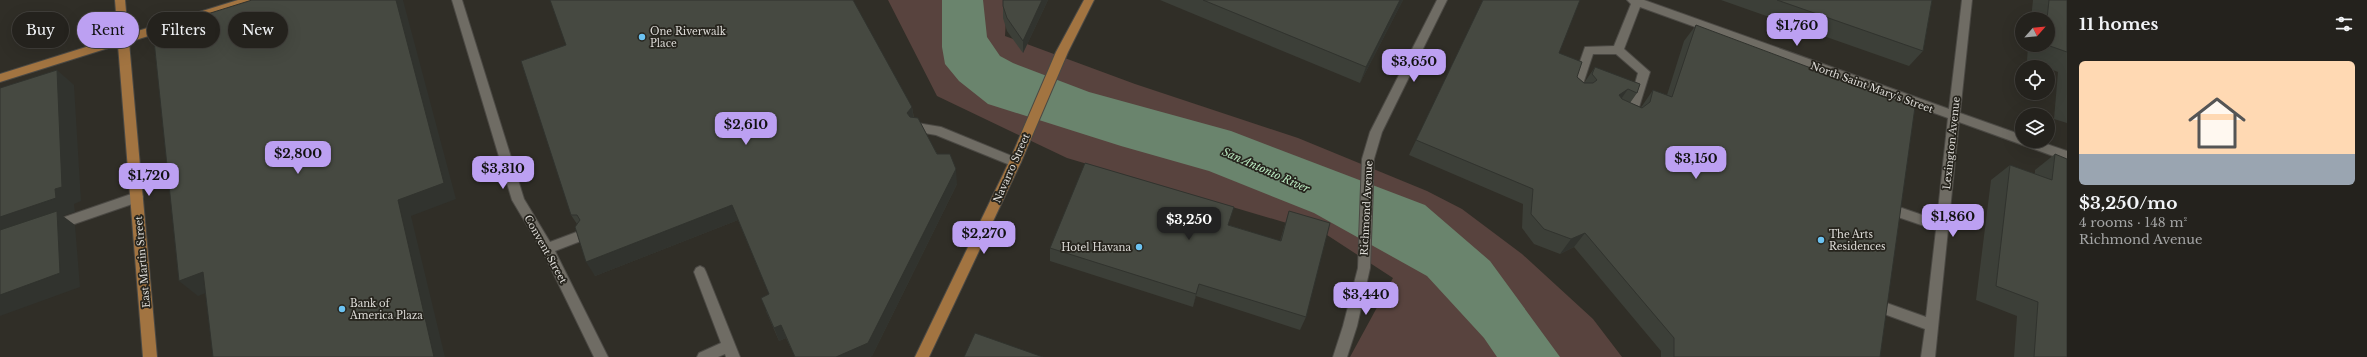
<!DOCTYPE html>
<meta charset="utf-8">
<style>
:root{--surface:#24221d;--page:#2c2a26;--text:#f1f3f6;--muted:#a3a4a4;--line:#413f3b;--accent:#bca0f2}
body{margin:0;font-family:"Libre Baskerville",serif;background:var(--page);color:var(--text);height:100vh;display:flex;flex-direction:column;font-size:15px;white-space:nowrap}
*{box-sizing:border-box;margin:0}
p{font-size:13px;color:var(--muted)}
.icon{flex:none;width:22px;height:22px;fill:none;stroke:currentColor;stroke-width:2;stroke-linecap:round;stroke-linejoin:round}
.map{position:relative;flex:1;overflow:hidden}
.panel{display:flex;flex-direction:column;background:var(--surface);width:300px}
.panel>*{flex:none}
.top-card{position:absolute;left:12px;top:12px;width:380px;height:36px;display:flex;gap:8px}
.needle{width:26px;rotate:63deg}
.buttons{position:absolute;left:2015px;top:12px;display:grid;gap:8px}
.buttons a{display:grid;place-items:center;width:40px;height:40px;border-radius:50%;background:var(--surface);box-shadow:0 4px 16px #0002,0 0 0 1px var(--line);font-size:20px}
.price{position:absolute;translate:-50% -34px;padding:0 9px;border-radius:8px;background:var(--accent);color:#111;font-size:13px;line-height:26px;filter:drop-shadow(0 1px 2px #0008)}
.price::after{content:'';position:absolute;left:50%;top:24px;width:12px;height:9px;margin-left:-6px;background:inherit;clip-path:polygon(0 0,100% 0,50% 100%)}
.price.active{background:#222;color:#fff}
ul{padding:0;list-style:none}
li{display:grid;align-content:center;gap:8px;height:212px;padding:0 12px}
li+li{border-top:1px solid var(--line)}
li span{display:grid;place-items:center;height:124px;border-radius:6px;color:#555}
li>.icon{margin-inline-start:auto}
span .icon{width:72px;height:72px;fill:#fffc;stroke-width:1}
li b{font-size:17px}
h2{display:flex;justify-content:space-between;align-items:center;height:48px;padding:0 12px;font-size:17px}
.pill{padding:0 14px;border-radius:18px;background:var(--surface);box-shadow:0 4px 16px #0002,0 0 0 1px var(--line);font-size:14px;line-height:36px}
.pill.active{background:var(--accent);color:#111}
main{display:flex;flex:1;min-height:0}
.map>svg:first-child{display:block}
.green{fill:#58433e}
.water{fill:#6a846d}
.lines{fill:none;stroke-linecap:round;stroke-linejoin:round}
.minor-casing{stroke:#4b4944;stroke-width:2}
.major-casing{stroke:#4b4944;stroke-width:2}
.minor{fill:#6f6c64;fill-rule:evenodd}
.major{fill:#a27441;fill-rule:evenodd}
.wall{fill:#3c3f38}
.shaded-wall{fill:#31332e}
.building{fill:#464941;stroke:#31332e}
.poi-dot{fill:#6cc3f2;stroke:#26241d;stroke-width:1.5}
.labels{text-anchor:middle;stroke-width:3.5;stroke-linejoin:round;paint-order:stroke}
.poi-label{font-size:10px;fill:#dedcd8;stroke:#26241d;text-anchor:start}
.street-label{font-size:10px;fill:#dedcd8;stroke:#26241d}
.water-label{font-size:11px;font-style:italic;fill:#baeac1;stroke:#26241d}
</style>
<main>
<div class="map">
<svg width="2067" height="357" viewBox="0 0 2067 357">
<rect width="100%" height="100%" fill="#302e27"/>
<polygon class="green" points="888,0 1007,0 1005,36 1135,84 1298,138 1427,191 1462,209 1522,254 1593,319 1622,357 1350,357 1393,278 1327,235 1067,158 937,96"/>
<polygon class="water" points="942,0 983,0 987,37 1000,56 1013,63 1089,92 1231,131 1425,205 1490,261 1560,357 1497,357 1484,338 1427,276 1314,213 1209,171 1121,146 988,104 959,81 945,64 942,47"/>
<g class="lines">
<g class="minor-casing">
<g id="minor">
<polygon points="452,0 462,0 524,199 550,242 582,230 586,231 588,235 586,239 555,251 608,357 594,357 543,252 512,200"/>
<polygon points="1437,0 1447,0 1382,132 1374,159 1370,268 1357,326 1347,357 1333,357 1343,326 1358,268 1362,159 1370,132"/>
<polygon points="1627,0 1644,0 1949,109 1962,0 1972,0 1960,113 2022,135 2022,141 2038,141 2067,151 2067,161 1959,122 1935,357 1921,357 1925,329 1876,311 1875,307 1876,303 1881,301 1926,317 1936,230 1892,215 1890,211 1892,207 1896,206 1937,220 1948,118 1640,7 1624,49 1650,72 1635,120 1631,122 1624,119 1622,116 1627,112 1638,73 1616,54 1593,54 1579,96 1571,96 1569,93 1585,47 1614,46 1631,4"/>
<polygon points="917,123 941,127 1019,159 1021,162 1019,165 1015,167 936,135 913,131 911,128 913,125"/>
<polygon points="137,192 141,193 143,197 141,201 54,231 50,230 48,226 50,222"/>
<polygon points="700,266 704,268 706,272 740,357 726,357 725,354 718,357 697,357 699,353 721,343 694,272 696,268"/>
</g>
</g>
<g class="major-casing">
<g id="major">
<polygon points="115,0 125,0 128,34 238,0 256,0 255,3 129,42 157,357 143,357 118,45 0,82 0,74 118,37"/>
<polygon points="1084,0 1094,0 1068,52 1021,162 929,357 915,357 1009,162 1056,52"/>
</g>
</g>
<use href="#minor" class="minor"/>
<use href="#major" class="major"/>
</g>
<g class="wall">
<polygon points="1048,0 1023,53 1007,31 1003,18 1003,6"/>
<polygon points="1160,0 1403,0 1360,83"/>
<polygon points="1483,0 1559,53 1577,77 1584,83 1595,67 1637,93 1630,103 1641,107 1642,106 1653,90 1667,95 1684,41 1696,25 1880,357 1661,357 1661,351 1574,247 1560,254 1534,244 1522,228 1523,204 1409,155"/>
<polygon points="1721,0 1932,0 1923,51 1909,66"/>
<polygon points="2033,0 2067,0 2067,123 2054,119 2058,72 2048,68 2048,67 2045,67 2027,61 2028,45 2048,45 2048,19 2031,19"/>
<polygon points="566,45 912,107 914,118 957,184 872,356 869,357 795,357 786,338 779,341 766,311 769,294 738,220 595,276 577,224 571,215"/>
<polygon points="2055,154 2067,357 2014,357 2017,316 1976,300 1991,180 2010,165 2035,174 2035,170"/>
<polygon points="1289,211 1306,317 1300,330 1196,296 1193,307 1050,261 1050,248 1229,225 1280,241"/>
</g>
<g class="shaded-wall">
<polygon points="396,0 403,0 456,199 411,216 445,357 434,357 398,200"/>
<polygon points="1042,0 1048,0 1023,53 1023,41"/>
<polygon points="1400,0 1403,0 1360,83 1366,67"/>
<polygon points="57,70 74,85 81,201 74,204 75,212 63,216 75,225 80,287 0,316 0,217 55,189"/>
<polygon points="1628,89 1617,105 1619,95"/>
<polygon points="912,107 914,123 907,113"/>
<polygon points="956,169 957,184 872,356 869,357 836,357"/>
<polygon points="732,205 738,220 595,276 586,262"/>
<polygon points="1585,233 1574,247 1560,254 1571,239"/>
<polygon points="203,272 221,287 198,296 179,281"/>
<polygon points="1199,284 1196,296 1193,307 1196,294"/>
<polygon points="781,325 786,338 779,341 774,328"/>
</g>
<g class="building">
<polygon points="252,0 396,0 444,183 398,200 434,357 213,357 203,272 179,281 153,31"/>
<polygon points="550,0 853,0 912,107 907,113 910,117 918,118 937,154 950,154 956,169 868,343 836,357 795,357 781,325 774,328 761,298 769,294 732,205 586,262 575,227 580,220 577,215 571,215 521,61 566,45"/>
<polygon points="1003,0 1042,0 1023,41 1007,18 1003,6"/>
<polygon points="1203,0 1400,0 1366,67"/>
<polygon points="1483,0 1580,0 1559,53 1582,62 1577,77 1584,83 1593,83 1597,80 1592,74 1595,67 1640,84 1637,93 1628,89 1619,95 1622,99 1642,108 1650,102 1653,90 1672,97 1696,25 1915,107 1880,357 1674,357 1674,338 1585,233 1571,239 1544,229 1531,214 1533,189 1416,140"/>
<polygon points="1777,0 1932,0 1923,51"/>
<polygon points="2049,0 2067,0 2067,52 2047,45 2048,45 2048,19 2047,19"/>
<polygon points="57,70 62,187 55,189 56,198 0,217 0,88"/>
<polygon points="2055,154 2067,159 2067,357 2034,357 2038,302 1996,286 2010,165 2052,180"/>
<polygon points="1085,163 1234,207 1228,225 1281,241 1289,211 1330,223 1306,317 1199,284 1196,294 1050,248"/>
<polygon points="57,211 60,273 0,295 0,230"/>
<polygon points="975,333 1043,357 964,357"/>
</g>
<g class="poi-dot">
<circle cx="642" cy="37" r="4"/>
<circle cx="1821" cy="240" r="4"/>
<circle cx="1139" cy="247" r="4"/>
<circle cx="342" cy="309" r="4"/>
</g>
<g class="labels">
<g class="poi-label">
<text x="650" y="35">One Riverwalk<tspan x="650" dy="12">Place</tspan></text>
<text x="1829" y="238">The Arts<tspan x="1829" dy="12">Residences</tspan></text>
<text x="1131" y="251" text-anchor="end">Hotel Havana</text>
<text x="350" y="307">Bank of<tspan x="350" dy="12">America Plaza</tspan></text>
</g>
<g class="street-label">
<text transform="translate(1872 87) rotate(20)" y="4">North Saint Mary's Street</text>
<text transform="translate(1951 143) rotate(-84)" y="4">Lexington Avenue</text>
<text transform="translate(1011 168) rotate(-66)" y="4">Navarro Street</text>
<text transform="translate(1366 208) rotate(-87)" y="4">Richmond Avenue</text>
<text transform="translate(546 249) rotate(61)" y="4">Convent Street</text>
<text transform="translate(142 262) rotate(-95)" y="4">East Martin Street</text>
</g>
<g class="water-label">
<text transform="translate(1266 170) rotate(24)" y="4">San Antonio River</text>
</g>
</g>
</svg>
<div class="buttons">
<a><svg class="needle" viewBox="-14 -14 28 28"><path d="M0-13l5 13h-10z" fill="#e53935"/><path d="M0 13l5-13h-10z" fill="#a3a4a4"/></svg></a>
<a><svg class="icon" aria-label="locate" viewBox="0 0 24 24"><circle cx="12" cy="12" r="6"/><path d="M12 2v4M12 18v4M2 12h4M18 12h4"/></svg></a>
<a><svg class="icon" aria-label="layers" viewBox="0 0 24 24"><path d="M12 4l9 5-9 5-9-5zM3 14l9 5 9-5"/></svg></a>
</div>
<b class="price" style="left:1797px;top:47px">$1,760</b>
<b class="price" style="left:1414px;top:83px">$3,650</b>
<b class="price" style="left:746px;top:146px">$2,610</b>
<b class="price" style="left:298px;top:175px">$2,800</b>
<b class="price" style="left:1696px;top:180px">$3,150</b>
<b class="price" style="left:503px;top:190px">$3,310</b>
<b class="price" style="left:149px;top:197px">$1,720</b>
<b class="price" style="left:1953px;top:238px">$1,860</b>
<b class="price active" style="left:1189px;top:241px">$3,250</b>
<b class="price" style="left:984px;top:255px">$2,270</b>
<b class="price" style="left:1366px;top:316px">$3,440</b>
<div class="top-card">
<a class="pill">Buy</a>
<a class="pill active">Rent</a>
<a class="pill">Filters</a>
<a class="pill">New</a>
</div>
</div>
<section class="panel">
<h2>11 homes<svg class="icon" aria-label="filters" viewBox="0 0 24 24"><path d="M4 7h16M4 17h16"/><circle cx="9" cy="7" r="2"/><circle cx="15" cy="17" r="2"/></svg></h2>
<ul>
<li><span style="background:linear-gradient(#ffd9b3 75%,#9aa5b1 0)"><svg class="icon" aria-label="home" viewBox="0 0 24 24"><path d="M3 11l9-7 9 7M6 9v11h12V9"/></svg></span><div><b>$3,250/mo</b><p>4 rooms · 148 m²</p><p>Richmond Avenue</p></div></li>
</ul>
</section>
</main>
